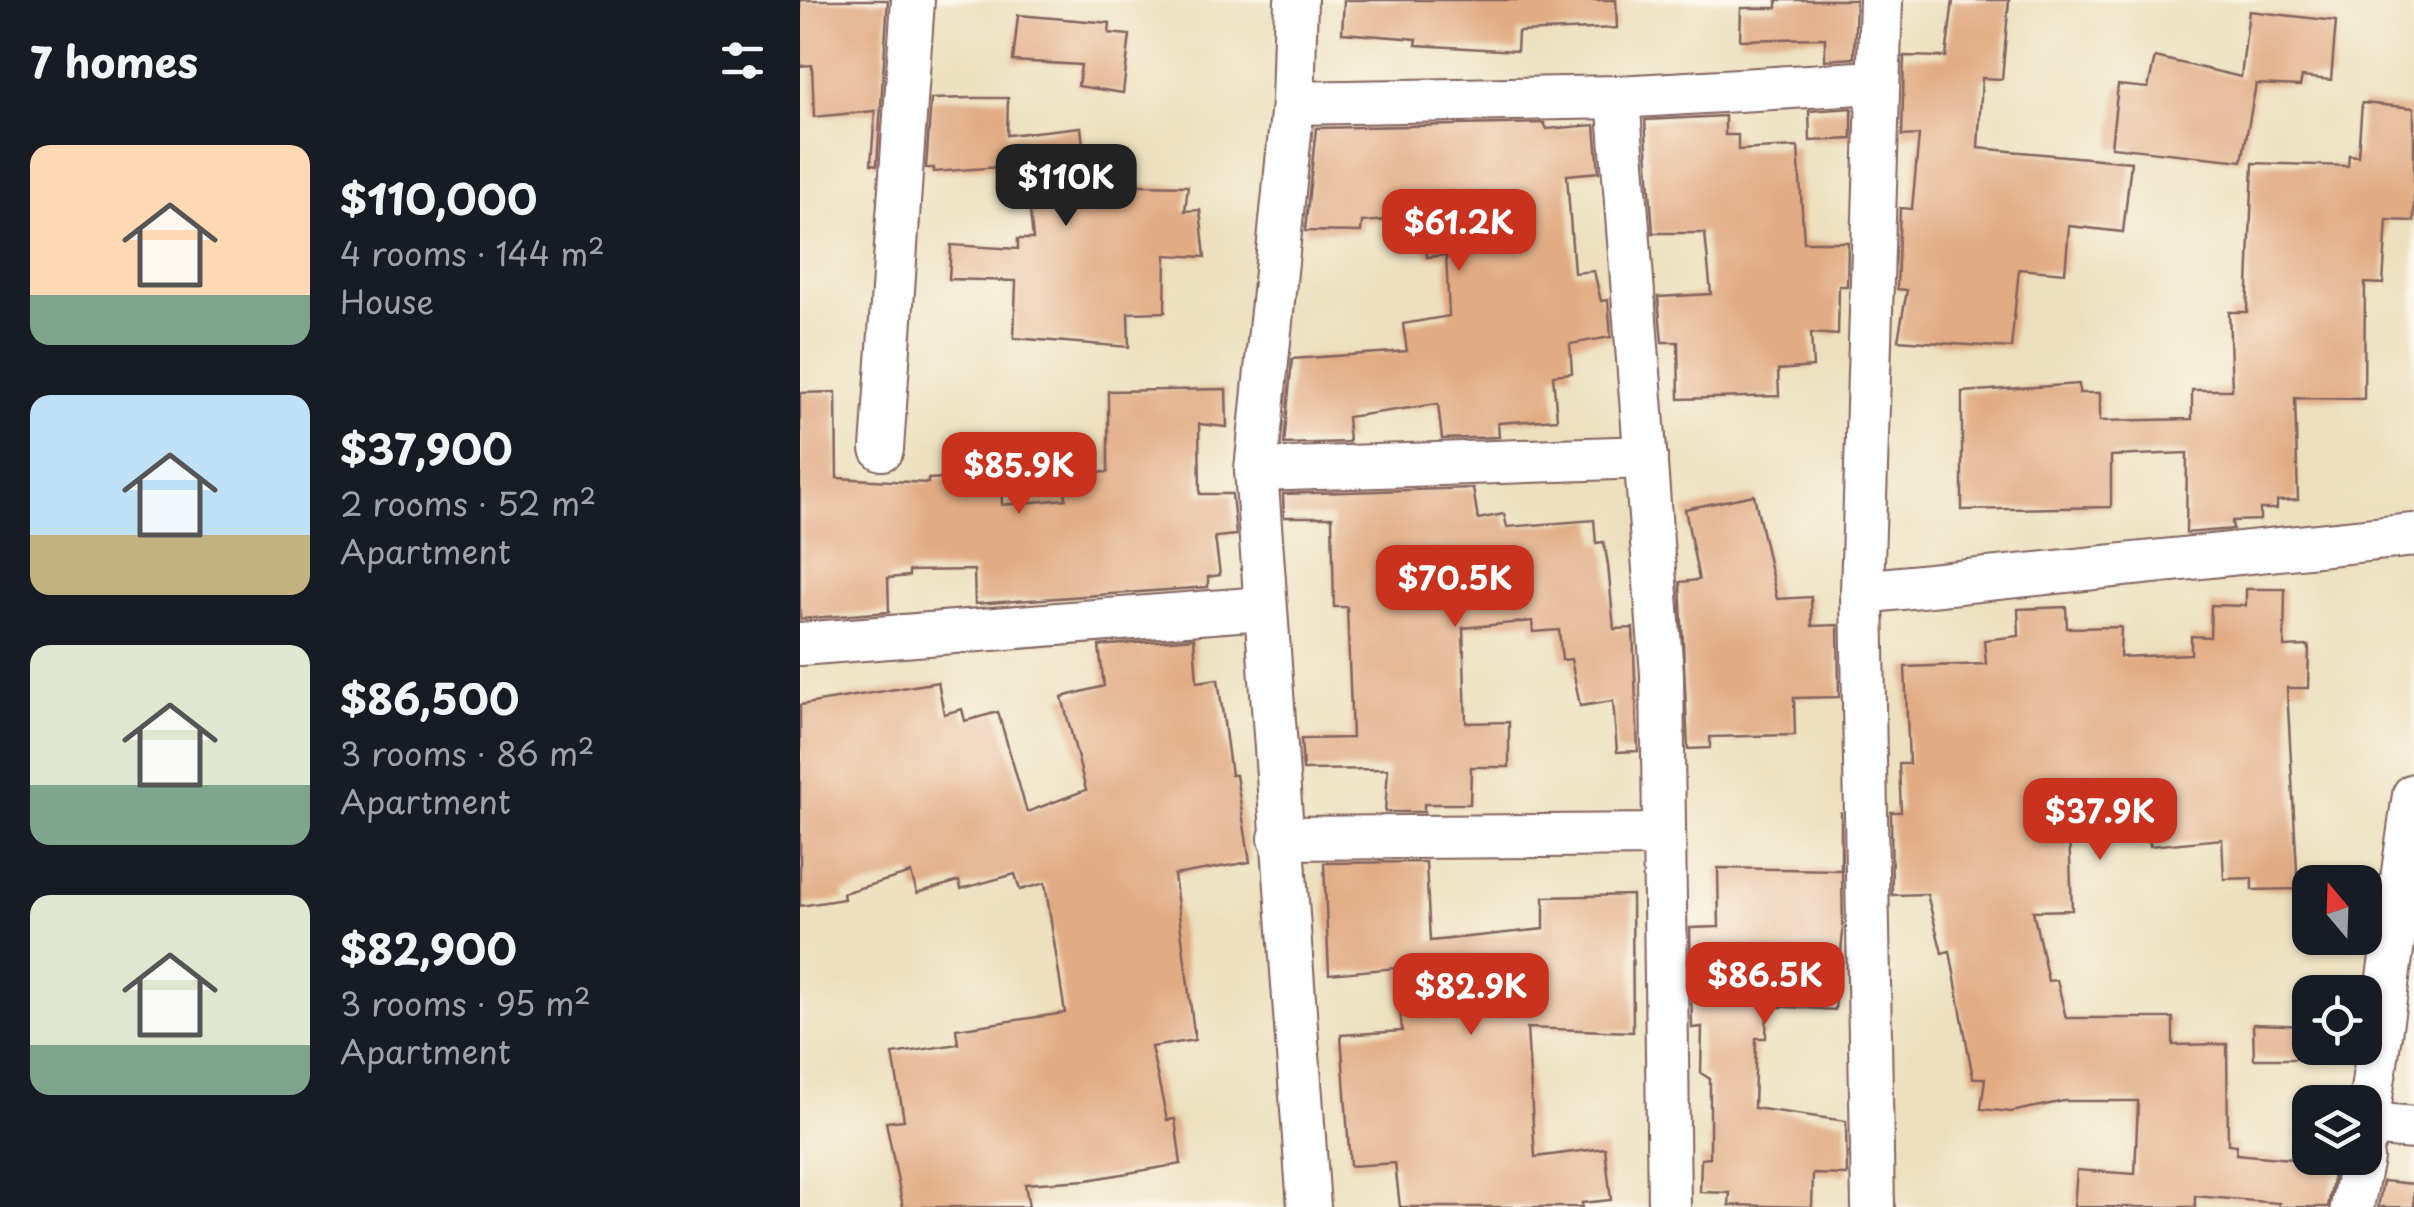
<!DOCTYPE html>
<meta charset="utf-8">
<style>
:root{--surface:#171b24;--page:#242831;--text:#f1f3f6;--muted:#9ea1a6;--accent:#c8321e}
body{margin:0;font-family:"Playpen Sans",sans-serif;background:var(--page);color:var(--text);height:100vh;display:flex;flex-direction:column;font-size:38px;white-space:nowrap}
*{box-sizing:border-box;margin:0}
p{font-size:32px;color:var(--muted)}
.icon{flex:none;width:55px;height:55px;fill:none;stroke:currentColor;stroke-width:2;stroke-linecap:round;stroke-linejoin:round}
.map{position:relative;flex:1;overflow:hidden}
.details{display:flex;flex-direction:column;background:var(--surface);width:800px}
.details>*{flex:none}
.needle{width:65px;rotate:341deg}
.tools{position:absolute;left:1492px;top:865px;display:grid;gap:20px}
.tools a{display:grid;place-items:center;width:90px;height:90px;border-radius:20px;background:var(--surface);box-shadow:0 2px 8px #0004;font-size:50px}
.price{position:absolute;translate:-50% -85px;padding:0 22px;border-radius:20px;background:var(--accent);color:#fff;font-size:32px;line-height:65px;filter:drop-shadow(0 2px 5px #0008)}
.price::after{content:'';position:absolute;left:50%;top:60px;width:30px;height:22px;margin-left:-15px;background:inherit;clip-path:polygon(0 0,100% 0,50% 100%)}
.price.on{background:#222;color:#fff}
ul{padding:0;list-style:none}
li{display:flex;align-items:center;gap:30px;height:250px;padding:0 30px}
li span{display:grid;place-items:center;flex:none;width:280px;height:200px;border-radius:20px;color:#555}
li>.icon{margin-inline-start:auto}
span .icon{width:120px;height:120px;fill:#fffc;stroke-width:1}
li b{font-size:42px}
h2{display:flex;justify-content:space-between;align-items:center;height:120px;padding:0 30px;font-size:42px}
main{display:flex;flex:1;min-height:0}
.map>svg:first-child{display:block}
.building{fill:#e1ab83}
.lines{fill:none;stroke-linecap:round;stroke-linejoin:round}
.street-casing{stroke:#83635e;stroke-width:46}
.street{stroke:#fff;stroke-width:42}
</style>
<main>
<section class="details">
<h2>7 homes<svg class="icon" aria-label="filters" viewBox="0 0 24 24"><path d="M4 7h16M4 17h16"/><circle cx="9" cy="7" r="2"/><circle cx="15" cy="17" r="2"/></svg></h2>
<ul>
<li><span style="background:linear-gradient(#ffd9b3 75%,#7fa58c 0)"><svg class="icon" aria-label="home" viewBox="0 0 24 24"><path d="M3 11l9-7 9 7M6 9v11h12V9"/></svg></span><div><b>$110,000</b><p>4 rooms · 144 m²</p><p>House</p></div></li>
<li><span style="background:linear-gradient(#bfe0f5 70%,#c2b280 0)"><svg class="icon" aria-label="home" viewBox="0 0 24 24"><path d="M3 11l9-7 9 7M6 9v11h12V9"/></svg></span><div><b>$37,900</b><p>2 rooms · 52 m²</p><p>Apartment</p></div></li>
<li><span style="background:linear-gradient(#dfe7d0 70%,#7fa58c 0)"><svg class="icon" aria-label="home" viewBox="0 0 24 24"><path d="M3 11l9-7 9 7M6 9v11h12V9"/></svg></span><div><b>$86,500</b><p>3 rooms · 86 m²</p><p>Apartment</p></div></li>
<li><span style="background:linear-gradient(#dfe7d0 75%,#7fa58c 0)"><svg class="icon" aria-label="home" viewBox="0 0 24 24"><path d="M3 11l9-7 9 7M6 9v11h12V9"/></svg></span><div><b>$82,900</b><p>3 rooms · 95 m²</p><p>Apartment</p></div></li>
</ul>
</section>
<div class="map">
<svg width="1614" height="1207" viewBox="0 0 1614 1207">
<rect width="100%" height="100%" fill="#fbf7ec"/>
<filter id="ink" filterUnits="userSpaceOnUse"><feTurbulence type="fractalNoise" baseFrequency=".01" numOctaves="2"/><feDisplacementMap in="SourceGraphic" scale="20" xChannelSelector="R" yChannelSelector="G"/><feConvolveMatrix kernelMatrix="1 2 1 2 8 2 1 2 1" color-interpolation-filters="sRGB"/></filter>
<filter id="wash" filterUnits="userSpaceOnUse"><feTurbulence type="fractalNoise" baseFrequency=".0048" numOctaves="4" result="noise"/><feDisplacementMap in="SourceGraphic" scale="40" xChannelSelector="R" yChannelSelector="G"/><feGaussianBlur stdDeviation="2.25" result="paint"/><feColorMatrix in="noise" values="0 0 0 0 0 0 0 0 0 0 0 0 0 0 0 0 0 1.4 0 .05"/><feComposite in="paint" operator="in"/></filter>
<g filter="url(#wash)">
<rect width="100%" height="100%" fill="#ece0be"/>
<g id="blocks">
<g class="building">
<polygon points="0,0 88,0 77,165 71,164 75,111 14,117 12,65 0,66"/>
<polygon points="544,0 816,0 817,28 718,32 717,51 616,45 617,39 542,33"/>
<polygon points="977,0 1056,0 1054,58 1025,60 1025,38 940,40 941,8 977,8"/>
<polygon points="1153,0 1209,0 1202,79 1182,78 1178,148 1331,162 1323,232 1269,226 1265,273 1219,269 1211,348 1098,340 1107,290 1097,289 1100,208 1112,209 1119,135 1102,136 1104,56 1146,57"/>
<polygon points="1449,11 1536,21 1531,80 1502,77 1500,86 1456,84 1442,161 1311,147 1318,85 1348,88 1355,57 1441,77"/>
<polygon points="218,15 310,23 309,33 330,35 323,93 278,86 281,65 213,61"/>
<polygon points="171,98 208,98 207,135 281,127 287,184 388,186 385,211 400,210 405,257 366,255 365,312 328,313 329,347 214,338 216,281 149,279 151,245 218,249 218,239 233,239 225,165 134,172 134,168 126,168 131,99"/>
<polygon points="1562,103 1614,108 1614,221 1587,220 1583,284 1565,283 1564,399 1495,398 1498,500 1477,501 1477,509 1460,509 1460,520 1432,521 1433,529 1386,533 1387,453 1311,456 1311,507 1162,510 1162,392 1279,384 1279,393 1300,393 1300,421 1392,419 1392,390 1432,390 1429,312 1447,312 1453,163 1548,166 1549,155 1558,156"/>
<polygon points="1052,108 1052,139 1010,141 1009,111"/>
<polygon points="925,116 925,135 938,135 938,150 998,147 1004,242 1048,242 1047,286 1039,286 1038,335 1011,333 1013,367 978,370 979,396 879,399 878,342 862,342 858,297 911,294 905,233 853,233 845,120"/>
<polygon points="744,123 747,129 795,125 799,172 767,175 774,273 794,271 801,301 808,300 811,337 770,344 772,373 753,375 757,419 698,423 699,437 642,439 638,404 547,417 549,442 484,444 492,359 607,351 603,324 649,316 646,255 627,257 625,217 562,222 561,232 505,231 516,128"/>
<polygon points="426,389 427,427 399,424 400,494 432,494 436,535 415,537 420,575 408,577 408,587 175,604 174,570 109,571 109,576 88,578 89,612 0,619 0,393 36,392 37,478 128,483 128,479 201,475 202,505 266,499 264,474 308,472 308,391"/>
<polygon points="673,488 678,519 704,514 707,527 794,520 796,543 804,542 808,565 814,629 833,628 838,751 817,752 813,701 780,706 771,659 762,660 759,630 733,632 732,621 663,628 666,723 709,722 709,767 671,767 670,804 624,804 624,812 585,812 588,769 503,770 501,739 552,738 547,607 534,607 532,517 484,517 483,494"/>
<polygon points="954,495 977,599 1011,597 1012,626 1038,625 1039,697 994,698 995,735 910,737 910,748 888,749 880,582 899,580 885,509"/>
<polygon points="1446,589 1485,589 1484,647 1509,646 1508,688 1487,688 1498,889 1452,890 1452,878 1424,879 1422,839 1350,846 1347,802 1268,808 1272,910 1233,911 1248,981 1257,980 1266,1018 1373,1018 1373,1045 1427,1044 1428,1144 1437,1145 1436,1154 1536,1163 1528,1207 1478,1207 1479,1203 1395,1196 1395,1207 1274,1207 1277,1170 1335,1174 1338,1101 1264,1101 1211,1112 1181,1109 1185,1078 1173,1078 1150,951 1142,953 1127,894 1092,895 1091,812 1101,812 1099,764 1109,764 1105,667 1186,664 1184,640 1219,636 1218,609 1266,607 1267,628 1321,627 1320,657 1391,654 1391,636 1410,637 1411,605 1446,606"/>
<polygon points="394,638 397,682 418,679 431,775 436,775 450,862 374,875 395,1040 351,1047 367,1120 375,1119 381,1164 287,1180 225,1184 229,1207 103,1207 86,1122 104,1120 93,1054 158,1044 156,1029 265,1013 245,883 220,890 215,874 161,889 159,881 117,893 111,873 43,893 44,899 0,906 0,705 138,682 144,714 162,709 165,721 198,712 227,812 286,790 262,697 304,686 299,646"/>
<polygon points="1041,811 1043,932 1035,1010 967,1006 966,1038 956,1038 954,1108 1046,1121 1047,1175 1013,1174 1012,1207 929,1205 930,1193 900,1192 901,1159 910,1158 910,1079 901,1073 902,1027 892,1028 890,928 919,927 918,868 1041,870"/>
<polygon points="626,862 630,941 744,929 744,897 832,895 833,1032 727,1028 735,1157 805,1148 811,1200 782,1203 782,1207 600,1207 595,1163 550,1166 541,1035 602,1031 596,968 529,974 524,863"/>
<polygon points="1453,1024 1510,1026 1510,1059 1454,1059"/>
<polygon points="1583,1181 1614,1184 1614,1207 1578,1207"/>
</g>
</g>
</g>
<g filter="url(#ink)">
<use href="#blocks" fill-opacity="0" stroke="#83635e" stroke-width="2.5"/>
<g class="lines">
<g class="street-casing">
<g id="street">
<polyline points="496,0 493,103 456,470 509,1207"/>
<polyline points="818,97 862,674 869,1207"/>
<polyline points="493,103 818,97 1077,82"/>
<polyline points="82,449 113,0"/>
<polyline points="456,470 846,457"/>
<polyline points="1062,592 1614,535"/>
<polyline points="0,644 463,608"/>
<polyline points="480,838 864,835"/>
<polyline points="1568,1124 1614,1128"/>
<polyline points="1565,1140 1614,795"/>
<polyline points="1073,1207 1062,592 1081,0"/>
<polyline points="1552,1207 1562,1158"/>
</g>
</g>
<use href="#street" class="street"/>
</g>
</g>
</svg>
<div class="tools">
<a><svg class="needle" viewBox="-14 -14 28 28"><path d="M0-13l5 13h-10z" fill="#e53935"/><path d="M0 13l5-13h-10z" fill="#9ea1a6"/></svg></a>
<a><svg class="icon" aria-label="locate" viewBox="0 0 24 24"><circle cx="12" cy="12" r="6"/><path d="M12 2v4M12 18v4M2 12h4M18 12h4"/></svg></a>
<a><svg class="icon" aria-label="layers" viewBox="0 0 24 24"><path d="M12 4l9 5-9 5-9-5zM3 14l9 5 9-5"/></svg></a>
</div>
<b class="price on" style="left:266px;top:229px">$110K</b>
<b class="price" style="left:659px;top:274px">$61.2K</b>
<b class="price" style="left:219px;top:517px">$85.9K</b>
<b class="price" style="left:655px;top:630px">$70.5K</b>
<b class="price" style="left:1300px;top:863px">$37.9K</b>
<b class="price" style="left:965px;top:1027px">$86.5K</b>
<b class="price" style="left:671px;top:1038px">$82.9K</b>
</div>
</main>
